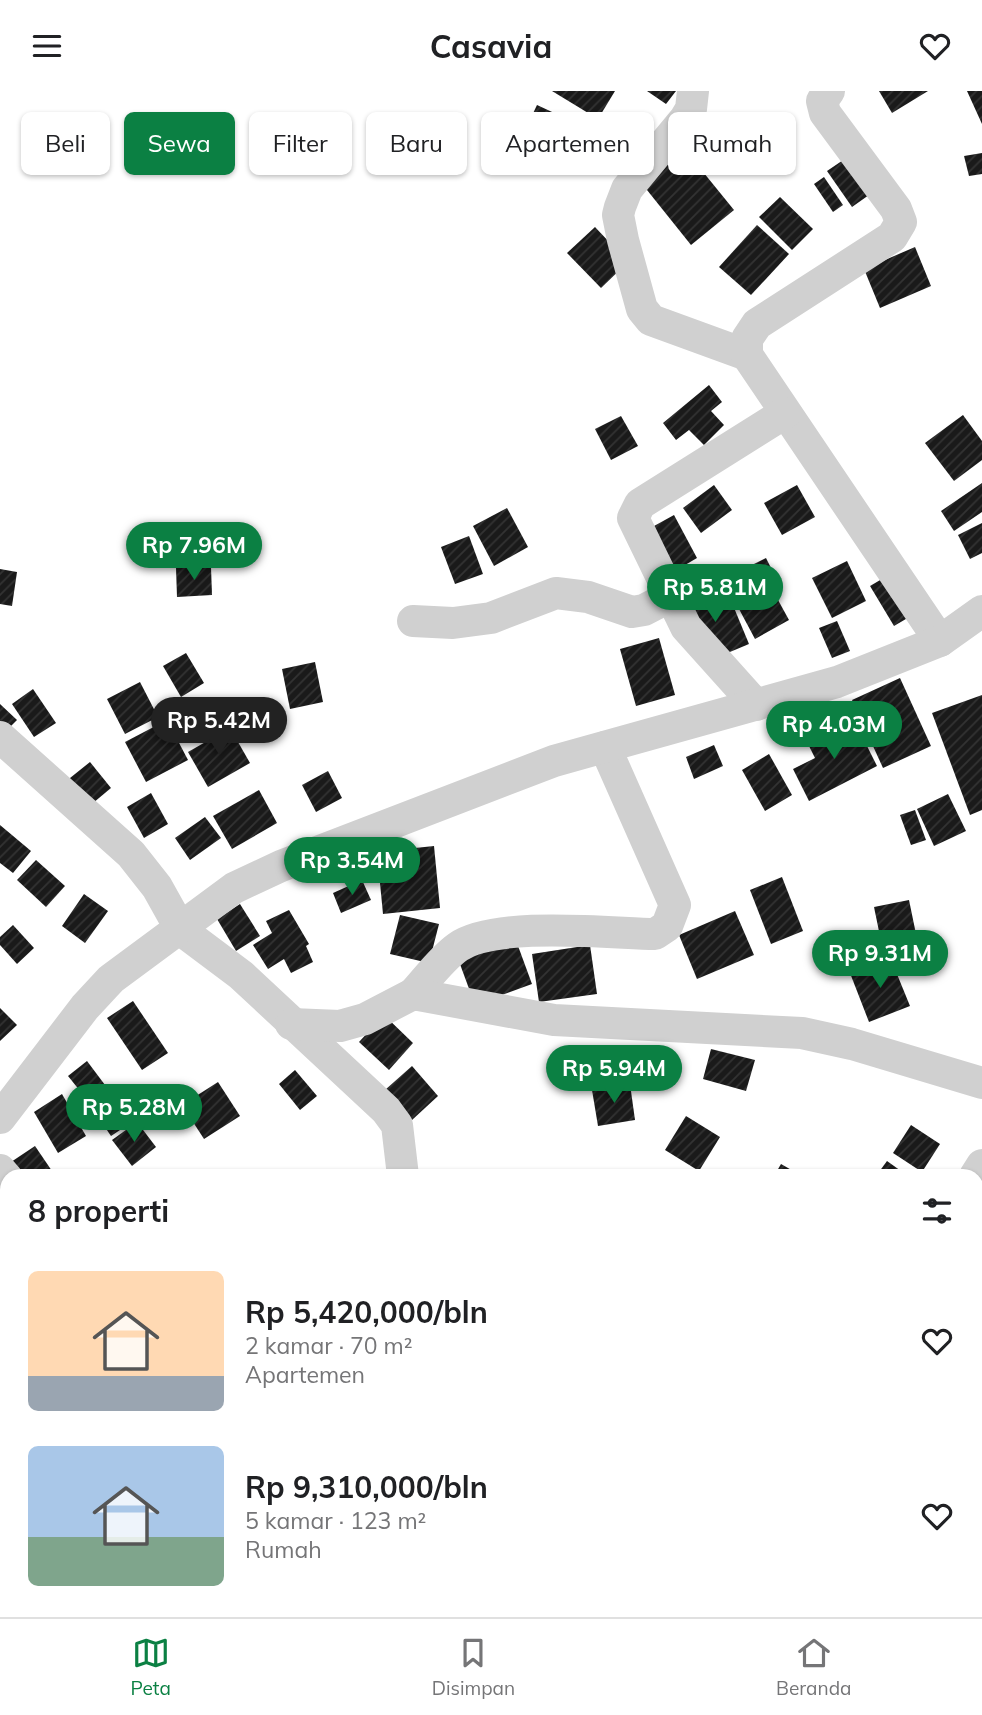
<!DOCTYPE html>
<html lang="id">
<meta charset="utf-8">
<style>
:root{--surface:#fff;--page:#f6f6f6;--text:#202124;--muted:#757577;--line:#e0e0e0;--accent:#0b8043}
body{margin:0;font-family:Mulish,sans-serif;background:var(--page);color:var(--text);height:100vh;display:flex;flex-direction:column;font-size:26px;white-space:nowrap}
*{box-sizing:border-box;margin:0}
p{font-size:23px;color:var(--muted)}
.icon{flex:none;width:38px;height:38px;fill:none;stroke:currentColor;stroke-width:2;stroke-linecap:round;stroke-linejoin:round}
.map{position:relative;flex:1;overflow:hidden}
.details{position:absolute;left:0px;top:1078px;width:984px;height:448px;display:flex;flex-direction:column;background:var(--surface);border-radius:21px 21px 0 0;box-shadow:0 2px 5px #0004}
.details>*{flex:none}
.banner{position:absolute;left:21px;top:21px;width:942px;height:63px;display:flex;gap:14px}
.price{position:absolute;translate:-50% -60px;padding:0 16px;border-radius:24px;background:var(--accent);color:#fff;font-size:23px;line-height:46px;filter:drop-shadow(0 2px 4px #0008)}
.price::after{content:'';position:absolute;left:50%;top:42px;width:21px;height:16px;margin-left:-10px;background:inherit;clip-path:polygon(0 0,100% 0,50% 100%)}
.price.on{background:#222;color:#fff}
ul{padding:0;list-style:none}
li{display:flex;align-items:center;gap:21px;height:175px;padding:0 28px}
li span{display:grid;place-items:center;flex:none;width:196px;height:140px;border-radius:10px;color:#555}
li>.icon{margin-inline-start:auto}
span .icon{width:84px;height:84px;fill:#fffc;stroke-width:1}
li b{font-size:30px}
h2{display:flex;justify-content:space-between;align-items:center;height:84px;padding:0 28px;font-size:30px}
.pill{padding:0 24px;border-radius:10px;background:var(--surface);box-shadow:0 2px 5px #0004;font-size:24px;line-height:63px}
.pill.on{background:var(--accent);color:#fff}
header{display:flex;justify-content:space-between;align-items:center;height:91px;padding:0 28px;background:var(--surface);font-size:32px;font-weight:700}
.dock{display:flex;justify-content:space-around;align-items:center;height:98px;border-top:2px solid var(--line);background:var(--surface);font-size:19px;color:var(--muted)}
.dock a{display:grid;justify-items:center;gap:4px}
.dock .on{color:var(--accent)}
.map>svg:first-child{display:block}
.building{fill:url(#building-hatch)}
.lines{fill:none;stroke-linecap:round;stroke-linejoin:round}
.minor{stroke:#d0d0d0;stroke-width:32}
</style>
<header><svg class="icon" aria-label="menu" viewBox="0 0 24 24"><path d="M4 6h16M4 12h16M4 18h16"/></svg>Casavia<svg class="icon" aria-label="heart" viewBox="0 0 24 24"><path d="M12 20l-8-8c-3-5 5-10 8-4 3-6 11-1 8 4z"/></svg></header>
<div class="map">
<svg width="982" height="1526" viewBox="0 0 982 1526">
<defs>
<pattern id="building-hatch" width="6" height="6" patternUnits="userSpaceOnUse" patternTransform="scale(1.75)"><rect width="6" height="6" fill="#1a1a1a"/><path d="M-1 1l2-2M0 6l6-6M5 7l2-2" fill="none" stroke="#333"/></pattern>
</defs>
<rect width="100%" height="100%" fill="#fff"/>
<g class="building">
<polygon points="552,0 615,0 598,28"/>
<polygon points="647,0 676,0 666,13"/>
<polygon points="879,0 928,0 892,22"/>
<polygon points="967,0 982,0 982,33"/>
<polygon points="537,14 578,33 560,71 519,52"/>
<polygon points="726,33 745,62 721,79 701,49"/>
<polygon points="682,55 734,119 691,154 639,89"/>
<polygon points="982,62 982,83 969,85 964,65"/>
<polygon points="852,63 876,99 852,116 827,80"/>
<polygon points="824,86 843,114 833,121 814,93"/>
<polygon points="780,106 813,138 792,159 759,126"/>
<polygon points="757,134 789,163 751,204 719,176"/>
<polygon points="595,136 628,171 601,197 567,162"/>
<polygon points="915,156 931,195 880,217 864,178"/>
<polygon points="709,294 722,311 711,320 724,334 704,354 689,339 676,349 663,332"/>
<polygon points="963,324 982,350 982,369 954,390 925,352"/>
<polygon points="621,325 638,355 611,369 595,338"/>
<polygon points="982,392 982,421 954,440 941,420"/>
<polygon points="714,394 732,419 701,442 683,417"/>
<polygon points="797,394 815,426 782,444 764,412"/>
<polygon points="507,417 528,456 494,475 473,435"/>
<polygon points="674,424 697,467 668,484 645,440"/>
<polygon points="982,432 982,462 970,468 958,444"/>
<polygon points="469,445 483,483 455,493 441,456"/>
<polygon points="766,467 778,491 739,510 728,486"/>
<polygon points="847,470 866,510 832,527 812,487"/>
<polygon points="211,476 212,504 177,506 176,477"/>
<polygon points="0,478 17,481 12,515 0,513"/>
<polygon points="887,485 911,525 894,535 870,495"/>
<polygon points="725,495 749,553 706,571 682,512"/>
<polygon points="772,498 789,529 755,548 739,518"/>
<polygon points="837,530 850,560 832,567 819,537"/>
<polygon points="659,547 675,604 636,615 620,558"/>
<polygon points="186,562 204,592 181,606 163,575"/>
<polygon points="315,571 323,611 290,618 282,578"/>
<polygon points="900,587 931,655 883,677 852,609"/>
<polygon points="140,591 158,626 125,643 107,608"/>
<polygon points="33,598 56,632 34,646 12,613"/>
<polygon points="982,604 982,719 970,724 932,622"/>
<polygon points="0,613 17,629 8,638 0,631"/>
<polygon points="167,629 188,669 146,691 125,651"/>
<polygon points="844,629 853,647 861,643 877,675 809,710 793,678 815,667 806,649"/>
<polygon points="230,637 250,672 208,696 188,661"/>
<polygon points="714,654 723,675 694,688 686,666"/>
<polygon points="769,663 792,704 765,720 742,679"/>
<polygon points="90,671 111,697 87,717 65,691"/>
<polygon points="328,680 342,707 316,721 302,694"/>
<polygon points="259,699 277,732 232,758 213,725"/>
<polygon points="151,702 168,733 144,747 127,716"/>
<polygon points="948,703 966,740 934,755 917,718"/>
<polygon points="915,719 926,749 911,754 900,724"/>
<polygon points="205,726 221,747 190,769 175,747"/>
<polygon points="0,734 31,760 13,782 0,772"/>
<polygon points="434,755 440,817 383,823 377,761"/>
<polygon points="36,769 65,795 46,816 17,789"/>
<polygon points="782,786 803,840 771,853 750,799"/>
<polygon points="362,789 371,809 341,822 333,802"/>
<polygon points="84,803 108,820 85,852 62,835"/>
<polygon points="909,809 916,843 881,850 874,816"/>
<polygon points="240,813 260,845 236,860 217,828"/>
<polygon points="289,819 309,853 306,855 313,871 291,882 284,868 268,878 253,854 272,842 266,830"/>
<polygon points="735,820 754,864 697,888 679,844"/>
<polygon points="400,824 439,833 429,872 390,863"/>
<polygon points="13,834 34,857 17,873 0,854 0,846"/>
<polygon points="514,844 532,893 475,914 457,865"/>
<polygon points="590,854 597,903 539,911 532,863"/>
<polygon points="890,866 910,915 869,931 850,882"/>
<polygon points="133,910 168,962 142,979 107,927"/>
<polygon points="0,917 17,934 0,950"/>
<polygon points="384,924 413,952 389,979 359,951"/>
<polygon points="711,958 755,969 746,1000 703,988"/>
<polygon points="87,970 111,1002 93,1016 68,985"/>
<polygon points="412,975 438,1005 412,1029 385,999"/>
<polygon points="295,979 317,1005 300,1019 279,993"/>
<polygon points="218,991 240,1025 204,1048 182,1014"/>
<polygon points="630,993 635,1029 598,1035 592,999"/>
<polygon points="62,1003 86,1045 58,1062 34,1021"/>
<polygon points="117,1004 135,1029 111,1045 94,1020"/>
<polygon points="686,1025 720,1046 699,1080 665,1059"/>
<polygon points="137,1031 156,1056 132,1075 112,1049"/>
<polygon points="911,1034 940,1053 922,1081 893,1062"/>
<polygon points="35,1055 52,1080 45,1085 12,1085 5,1075"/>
<polygon points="887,1070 908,1085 876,1085"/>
<polygon points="781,1073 802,1085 774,1085"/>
<polygon points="0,1158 7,1170 7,1187 0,1192"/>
<polygon points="982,1259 982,1299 976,1292 976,1263"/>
</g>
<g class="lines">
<g class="minor">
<polyline points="693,0 691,18 685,28 627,98 620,116 618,124 623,149 642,218 651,229 747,264"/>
<polyline points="829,0 822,10 825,22 896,118 901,131 892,146 757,233 747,248 747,264 940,550"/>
<polyline points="413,530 453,532 491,527 556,502 588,506 632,521 644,519 671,505"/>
<polyline points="756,614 686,536 633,427 640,413 785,322"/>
<polyline points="0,646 131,763 157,796 181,839 241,884 386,1019 397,1034 403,1085"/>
<path d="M413,903C427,888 441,868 458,856C495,830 608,842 655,843L667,835L675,814L605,656"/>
<polyline points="291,933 340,935 365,928 413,903 554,929 802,942 852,953 982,992"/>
<polyline points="0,1027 85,916 111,888 234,797 281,775 554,670 837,591 940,550 982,520"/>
<polyline points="0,1079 7,1087"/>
<polyline points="975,1085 982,1074"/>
<polyline points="976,1218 982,1214"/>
<polyline points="0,1367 7,1371"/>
<polyline points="184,1519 192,1526"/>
<polyline points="610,1526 615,1519"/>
</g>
</g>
</svg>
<b class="price" style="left:194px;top:491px">Rp 7.96M</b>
<b class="price" style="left:715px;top:533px">Rp 5.81M</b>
<b class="price on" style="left:219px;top:666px">Rp 5.42M</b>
<b class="price" style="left:834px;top:670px">Rp 4.03M</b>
<b class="price" style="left:352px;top:806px">Rp 3.54M</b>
<b class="price" style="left:880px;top:899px">Rp 9.31M</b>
<b class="price" style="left:614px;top:1014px">Rp 5.94M</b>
<b class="price" style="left:134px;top:1053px">Rp 5.28M</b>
<div class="banner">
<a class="pill">Beli</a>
<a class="pill on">Sewa</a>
<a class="pill">Filter</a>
<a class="pill">Baru</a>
<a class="pill">Apartemen</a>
<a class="pill">Rumah</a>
</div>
<section class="details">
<h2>8 properti<svg class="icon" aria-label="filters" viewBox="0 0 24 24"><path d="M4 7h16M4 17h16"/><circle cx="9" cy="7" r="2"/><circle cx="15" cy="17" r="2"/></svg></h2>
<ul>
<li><span style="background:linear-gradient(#ffd9b3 75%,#9aa5b1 0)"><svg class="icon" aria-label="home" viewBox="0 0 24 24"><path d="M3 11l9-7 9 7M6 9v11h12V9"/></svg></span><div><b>Rp 5,420,000/bln</b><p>2 kamar · 70 m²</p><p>Apartemen</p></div><svg class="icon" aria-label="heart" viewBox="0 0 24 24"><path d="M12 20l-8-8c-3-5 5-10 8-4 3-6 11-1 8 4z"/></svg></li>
<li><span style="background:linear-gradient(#a9c7e8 65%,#7fa58c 0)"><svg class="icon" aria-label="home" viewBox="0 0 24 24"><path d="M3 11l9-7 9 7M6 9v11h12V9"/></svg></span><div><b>Rp 9,310,000/bln</b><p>5 kamar · 123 m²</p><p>Rumah</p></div><svg class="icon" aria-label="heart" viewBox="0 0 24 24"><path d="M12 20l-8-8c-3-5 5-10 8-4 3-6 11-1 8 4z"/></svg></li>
</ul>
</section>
</div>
<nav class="dock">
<a class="on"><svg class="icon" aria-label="map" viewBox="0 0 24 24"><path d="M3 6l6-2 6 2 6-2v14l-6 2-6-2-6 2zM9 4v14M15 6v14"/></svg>Peta</a>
<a><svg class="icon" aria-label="saved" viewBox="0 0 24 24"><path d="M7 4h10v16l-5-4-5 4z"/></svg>Disimpan</a>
<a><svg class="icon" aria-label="home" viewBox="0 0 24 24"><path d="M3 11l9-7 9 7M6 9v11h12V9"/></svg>Beranda</a>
</nav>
